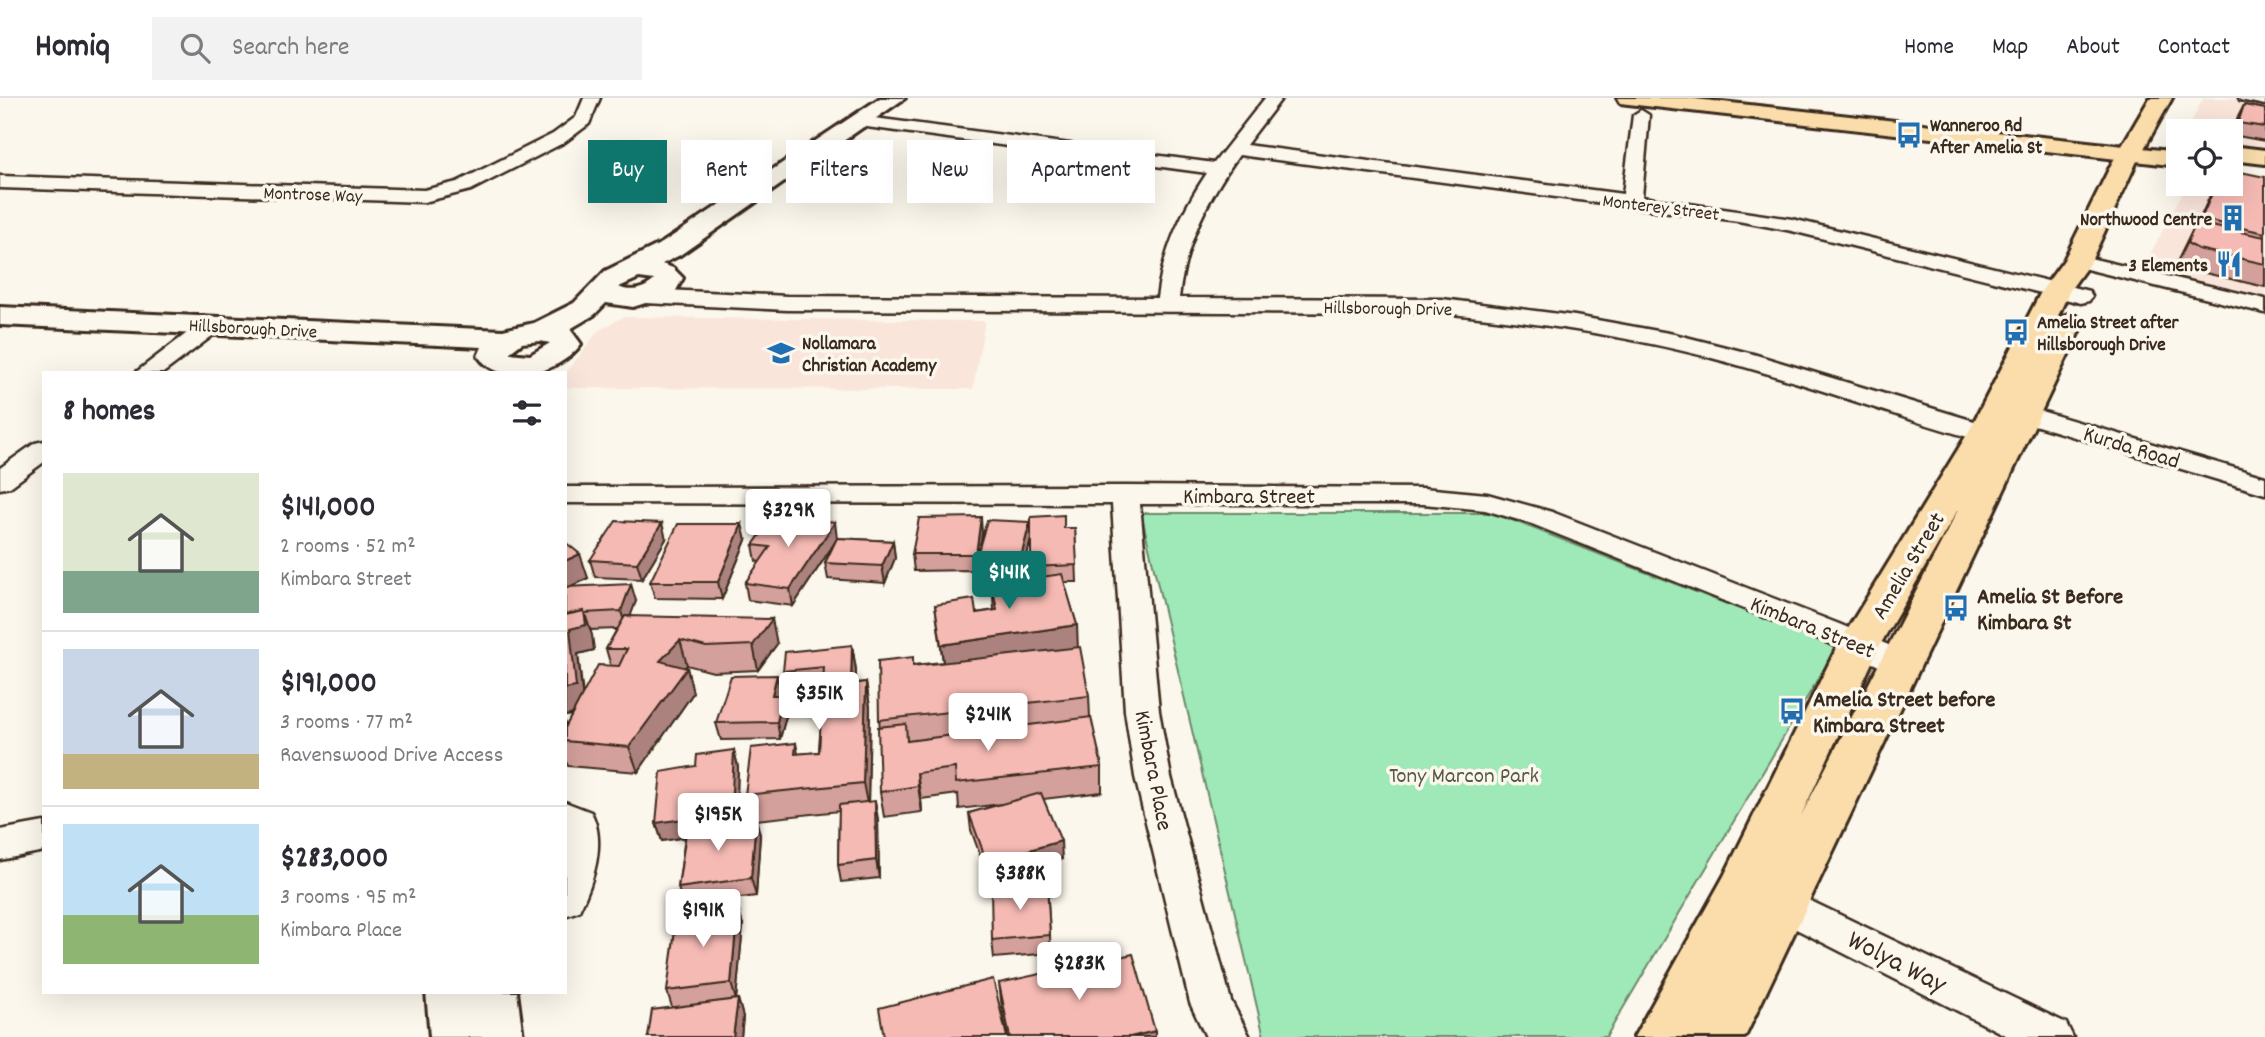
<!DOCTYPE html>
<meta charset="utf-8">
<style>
:root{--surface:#fff;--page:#f2f2f3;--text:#2b2b33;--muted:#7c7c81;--line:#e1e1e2;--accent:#0f766e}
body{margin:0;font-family:Dekko,sans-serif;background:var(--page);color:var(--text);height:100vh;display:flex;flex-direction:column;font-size:26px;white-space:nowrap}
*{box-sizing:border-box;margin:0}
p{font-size:23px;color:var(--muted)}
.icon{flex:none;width:38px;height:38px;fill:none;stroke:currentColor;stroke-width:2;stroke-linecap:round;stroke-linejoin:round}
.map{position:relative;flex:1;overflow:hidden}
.side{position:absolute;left:42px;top:273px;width:525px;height:623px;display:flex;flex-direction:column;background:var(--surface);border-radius:0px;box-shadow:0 7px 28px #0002}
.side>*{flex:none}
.hud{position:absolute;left:588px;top:42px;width:665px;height:63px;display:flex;gap:14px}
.controls{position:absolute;left:2166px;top:21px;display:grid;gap:14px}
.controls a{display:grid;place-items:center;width:77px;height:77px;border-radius:0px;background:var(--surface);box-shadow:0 7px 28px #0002;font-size:35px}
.price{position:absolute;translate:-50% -60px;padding:0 16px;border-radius:7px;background:#fff;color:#222;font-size:23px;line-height:46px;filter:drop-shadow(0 2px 4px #0008)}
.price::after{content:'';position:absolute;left:50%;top:42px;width:21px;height:16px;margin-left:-10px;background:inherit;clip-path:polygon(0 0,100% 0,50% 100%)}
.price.on{background:var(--accent);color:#fff}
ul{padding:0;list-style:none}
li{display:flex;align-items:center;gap:21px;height:175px;padding:0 21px}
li+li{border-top:2px solid var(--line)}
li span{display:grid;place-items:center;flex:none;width:196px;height:140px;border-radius:0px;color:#555}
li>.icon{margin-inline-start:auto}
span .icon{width:84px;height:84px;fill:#fffc;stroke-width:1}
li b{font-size:30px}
h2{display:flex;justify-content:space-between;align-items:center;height:84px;padding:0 21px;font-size:30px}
.tag{padding:0 24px;border-radius:0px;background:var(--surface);box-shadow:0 7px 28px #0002;font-size:24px;line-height:63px}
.tag.on{background:var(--accent);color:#fff}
header{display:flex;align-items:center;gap:42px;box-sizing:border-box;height:98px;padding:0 35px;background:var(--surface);border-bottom:2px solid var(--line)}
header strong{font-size:33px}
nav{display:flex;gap:38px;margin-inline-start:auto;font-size:24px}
.search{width:490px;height:63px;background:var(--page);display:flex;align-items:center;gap:18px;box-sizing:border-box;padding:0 24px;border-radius:0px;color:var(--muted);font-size:26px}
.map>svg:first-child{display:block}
.built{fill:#fae5db}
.green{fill:#9fe8b7;stroke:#6d896a;stroke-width:2}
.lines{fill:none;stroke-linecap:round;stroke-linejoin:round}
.service-casing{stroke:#3b2a1e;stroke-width:5}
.minor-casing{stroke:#3b2a1e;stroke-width:5}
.tertiary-casing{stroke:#3b2a1e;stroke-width:6}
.primary-casing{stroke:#3b2a1e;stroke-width:6}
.trunk-casing{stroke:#3b2a1e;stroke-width:6}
.service{fill:#fbf7ec;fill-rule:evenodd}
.minor{fill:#fbf7ec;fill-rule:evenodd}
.tertiary{fill:#fbf7ec;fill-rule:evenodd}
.primary{fill:#faddab;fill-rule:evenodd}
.trunk{fill:#faddab;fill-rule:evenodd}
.wall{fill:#d4a09b;stroke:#3b2a1e;stroke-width:2;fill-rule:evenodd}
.shaded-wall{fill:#ac827e;stroke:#3b2a1e;stroke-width:2}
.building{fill:#f6bab4;stroke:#3b2a1e;stroke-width:2}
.labels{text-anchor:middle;stroke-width:7;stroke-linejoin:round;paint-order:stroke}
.far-poi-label{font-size:19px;font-weight:bold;fill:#3b2a1e;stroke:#fbf7ec;text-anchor:start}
.far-street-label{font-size:19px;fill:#3b2a1e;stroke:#fbf7ec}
.street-label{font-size:23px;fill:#3b2a1e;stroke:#fbf7ec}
.poi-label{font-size:23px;font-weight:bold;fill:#3b2a1e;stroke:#fbf7ec;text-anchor:start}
.park-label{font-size:23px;fill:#545a44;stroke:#fbf7ec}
.near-street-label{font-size:28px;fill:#3b2a1e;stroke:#fbf7ec}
</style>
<header>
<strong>Homiq</strong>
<div class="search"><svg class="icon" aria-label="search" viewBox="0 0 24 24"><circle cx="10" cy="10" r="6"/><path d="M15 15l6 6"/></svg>Search here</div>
<nav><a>Home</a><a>Map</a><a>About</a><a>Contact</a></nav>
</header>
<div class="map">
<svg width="2265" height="939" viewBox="0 0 2265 939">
<rect width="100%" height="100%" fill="#fbf7ec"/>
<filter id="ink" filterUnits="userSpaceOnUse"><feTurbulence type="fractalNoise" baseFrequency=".0143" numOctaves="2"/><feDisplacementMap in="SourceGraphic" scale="14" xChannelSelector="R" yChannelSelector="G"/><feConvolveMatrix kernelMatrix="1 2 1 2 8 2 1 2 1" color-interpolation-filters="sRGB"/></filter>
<g filter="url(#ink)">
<g class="built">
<polygon points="2203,0 2265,0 2265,50 2231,46 2231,33 2187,33"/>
<polygon points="2265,85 2265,198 2143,170 2187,86"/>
<polygon points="623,219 985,223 973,291 565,290 565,276 598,233"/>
</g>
<polygon class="green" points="1141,415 1494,415 1837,549 1606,939 1264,939"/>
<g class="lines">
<g class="service-casing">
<polygon id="service" points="2239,0 2265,1 2265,7 2240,2"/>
</g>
<g class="minor-casing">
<g id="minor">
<polygon points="584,0 600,0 589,26 565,44 471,92 424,104 0,90 0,78 424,92 457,84 553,36 576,19"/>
<path d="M1265,0H1282L1246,47L1623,96L1633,17L1641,12L1649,17L1642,99L1792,121L2089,193L2092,198L2089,203L2081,205L1792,133L1738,123L1239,57C1207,101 1185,146 1179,200L1442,201L1575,218L1674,236L1753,256L2017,336L2021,342L2017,348L2008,350C1916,327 1826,291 1734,266C1638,239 1541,225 1442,215L787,212L645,205L637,203L634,198L637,193L645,191L787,198L1157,200C1163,153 1181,114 1207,75L859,28L850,23L859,18L1214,65Z"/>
<polygon points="2077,157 2265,201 2265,215 2070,167 2066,163 2070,159"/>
<polygon points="212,220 220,222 223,227 220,232 163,275 135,275 204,222"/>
<polygon points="2000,301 2265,379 2265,396 1991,314 1987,309 1991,304"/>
<polygon points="44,343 44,364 10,389 0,391 0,370 35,345"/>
<polygon points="1125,388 1423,390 1487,396 1552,414 1839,526 1912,557 1917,565 1912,573 1901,576 1890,573 1817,540 1532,426 1485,412 1423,406 1140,406 1159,613 1171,679 1231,903 1250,939 1206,939 1190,905 1135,679 1125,613 1112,406 565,405 565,389"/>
<path d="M565,704L591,714C607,744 593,785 579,813L565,818Z"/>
<polygon points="44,724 44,753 0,762 0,732"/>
<polygon points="1767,782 2066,925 2073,939 2009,939 1753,809 1747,798 1753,787"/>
</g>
</g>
<g class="tertiary-casing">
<g id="tertiary">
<path d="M880,0H905L680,157L662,166L673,170L683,180L674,196L633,209L606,205L594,217L570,231L581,246C561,275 501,291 478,258L482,249L0,227V209L503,232L534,225L574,205L605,173L662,145ZM639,180L654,182C646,191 630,195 619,189ZM540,243L550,245L530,257L509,255L522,245Z"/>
<polygon points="426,894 517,894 523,939 430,939"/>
</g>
</g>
<g class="primary-casing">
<path id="primary" d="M2150,0H2172L2136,65L2091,163L2070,192L2057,220L2068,216L2078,219L2083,225L1745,939H1634L1724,778L1838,547L1968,335L2042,192L2064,162L2112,65ZM1960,408L1801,718L1880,547Z"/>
</g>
<g class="trunk-casing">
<g id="trunk">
<polygon points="1617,0 1686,0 2179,54 2179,68 1628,6 1620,5"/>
<polygon points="2231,48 2265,52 2265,66 2231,62"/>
</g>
</g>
<use href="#service" class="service"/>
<use href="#minor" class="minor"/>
<use href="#tertiary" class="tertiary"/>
<use href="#primary" class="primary"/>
<use href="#trunk" class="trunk"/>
</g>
<g class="wall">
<polygon points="2244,7 2265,11 2265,43 2232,37 2238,19"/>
<polygon points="2265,79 2265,189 2188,171 2177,164 2195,127 2197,127 2215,86 2231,86"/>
<polygon points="1030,424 1031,441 1021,482 1031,481 1031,469 1065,430 1075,430 1077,484 1064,484 1077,527 1077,550 1089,598 1090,619 1102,669 1102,694 1043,701 1062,761 989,782 971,732 969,715 1002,706 959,711 958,696 921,701 922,714 884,719 880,694 880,629 879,622 914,567 943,564 935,507 976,515 994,512 992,486 994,486 975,485 974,472 914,473 912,456 982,436 982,440"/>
<polygon points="837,440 893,443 895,460 885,485 828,481 825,465 836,443 793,508 748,502 745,485 760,464 756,463 753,447"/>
<polygon points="666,441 642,481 595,479 590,462"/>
<polygon points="746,442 722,501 655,500 650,484"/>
<path d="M565,444L588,480L570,489L636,503L630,518L777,546L758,572L713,574L687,567L685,569L687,570L693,595L638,674L568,668L566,664H565V623L566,629L572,617L565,618ZM617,531L606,551L611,568L583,597L578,556L594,552L590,532Z"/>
<polygon points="852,547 856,572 856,585 866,584 870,609 868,704 878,721 879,780 841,784 838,767 839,713 756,722 760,737 756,798 684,807 678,790 685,739 662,743 656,725 734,652 738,669 736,722 751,720 745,697 796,645 798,656 819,654 823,594 788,598 783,573"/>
<polygon points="780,594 780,597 787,614 780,641 721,642 716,625"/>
<polygon points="1047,786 1051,855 994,860 992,842"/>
<polygon points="743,827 736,901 738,901 743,919 741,939 648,939 672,909 667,893"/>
<polygon points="999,885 1155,939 1008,939 1002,910"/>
</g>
<g class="shaded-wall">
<polygon points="981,419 982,436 977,468 976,456"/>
<polygon points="835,424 837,441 793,508 790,491"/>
<polygon points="1030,424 1031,441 1019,487 1018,471"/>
<polygon points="662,425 666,441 642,481 637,465"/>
<polygon points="742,426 746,442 722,501 718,484"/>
<polygon points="893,443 895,460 885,485 882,468"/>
<polygon points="580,456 588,480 565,491 565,463"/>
<polygon points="631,486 636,503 626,530 621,513"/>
<polygon points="584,513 592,537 594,552 578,556 584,614 565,618 565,591 570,531"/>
<polygon points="772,521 777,546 758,572 753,547"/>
<polygon points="1077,527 1078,552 944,571 941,547"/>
<polygon points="680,542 687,567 668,588 660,563"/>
<polygon points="852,547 856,572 855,610 851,586"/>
<polygon points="687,570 693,595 638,674 629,649"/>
<polygon points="777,577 780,594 775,614 772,597"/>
<polygon points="866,584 870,609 868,710 863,685"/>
<polygon points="783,597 787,614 780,641 777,624"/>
<polygon points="734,652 738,669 736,731 662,743 656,725"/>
<polygon points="917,675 921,701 922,714 918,688"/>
<polygon points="875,703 878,721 879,780 876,762"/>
<polygon points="756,720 760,737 756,798 751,780"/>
<polygon points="1061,743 1062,761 989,782 987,764"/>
<polygon points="738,809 743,827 736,902 731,885"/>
<polygon points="738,901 743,919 741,939 733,939"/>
<polygon points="1155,933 1155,939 1130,939"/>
</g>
<g class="building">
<polygon points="2244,7 2265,11 2265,29 2238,25"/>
<polygon points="2231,72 2265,79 2265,135 2201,121 2216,86 2231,86"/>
<polygon points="2195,127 2206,127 2265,139 2265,166 2198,151 2187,145"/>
<polygon points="775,416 835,424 790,491 745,485 770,449 753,447"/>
<polygon points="1064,417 1064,430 1075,430 1077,467 1031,469 1031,419"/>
<polygon points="981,419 976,456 912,456 919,420"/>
<polygon points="987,422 1030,424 1018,471 974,468"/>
<polygon points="616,423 662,425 637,465 590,462"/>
<polygon points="678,426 742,426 718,484 650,484"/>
<polygon points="837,440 893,443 882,468 825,465"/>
<polygon points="565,444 580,456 565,463"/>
<polygon points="1062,476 1077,527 941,547 935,507 974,501 976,515 997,512 992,486"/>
<polygon points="631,486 621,513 584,515 584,513 565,516 565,489"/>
<polygon points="584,513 586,527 570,531 576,589 565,591 565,517"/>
<polygon points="625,518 772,521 753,547 706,549 680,542 660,563 687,570 629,649 565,643 565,630 598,567 619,568 627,551 606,551"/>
<polygon points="852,547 851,586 866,584 863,685 745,697 751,650 796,645 795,656 819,654 824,569 783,573 785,554"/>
<polygon points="1080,549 1089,598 879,622 878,563 913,559 913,568"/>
<polygon points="777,577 772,597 783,597 777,624 716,625 731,578"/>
<polygon points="1091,619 1102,669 956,685 955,670 917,675 918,688 880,694 878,629 906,626 907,643"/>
<polygon points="734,652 731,714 656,725 661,674 696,668 697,657"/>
<polygon points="1041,695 1061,743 987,764 969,715"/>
<polygon points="875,703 876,762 838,767 839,707"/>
<polygon points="756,720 751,780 678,790 687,728"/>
<polygon points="1047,786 1050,837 992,842 991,791"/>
<polygon points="738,809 731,885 667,893 677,817"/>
<polygon points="1133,856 1155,933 1130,939 1010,939 999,885"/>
<polygon points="993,881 1007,939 884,939 879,910"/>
<polygon points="738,901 733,939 648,939 652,912"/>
</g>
</g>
<defs>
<g id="bus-bare" transform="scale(2.1)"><path d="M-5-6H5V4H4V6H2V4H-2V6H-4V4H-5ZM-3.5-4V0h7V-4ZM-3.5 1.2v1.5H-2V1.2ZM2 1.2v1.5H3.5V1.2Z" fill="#1f6fb2" stroke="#fbf7ec" stroke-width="2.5" paint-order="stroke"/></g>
<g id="building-bare" transform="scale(2.1)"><path d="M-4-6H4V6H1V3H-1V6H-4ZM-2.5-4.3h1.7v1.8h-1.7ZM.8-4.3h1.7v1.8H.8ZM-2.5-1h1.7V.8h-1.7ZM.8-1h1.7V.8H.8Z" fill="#1f6fb2" stroke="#fbf7ec" stroke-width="2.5" paint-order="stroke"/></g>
<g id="restaurant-bare" transform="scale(2.1)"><path d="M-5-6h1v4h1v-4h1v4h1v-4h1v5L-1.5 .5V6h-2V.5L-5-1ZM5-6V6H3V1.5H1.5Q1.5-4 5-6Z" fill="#1f6fb2" stroke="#fbf7ec" stroke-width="2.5" paint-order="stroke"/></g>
<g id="school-bare" transform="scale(2.1)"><path d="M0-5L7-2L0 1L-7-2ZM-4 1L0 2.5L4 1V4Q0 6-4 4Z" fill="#1f6fb2" stroke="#fbf7ec" stroke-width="2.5" paint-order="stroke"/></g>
</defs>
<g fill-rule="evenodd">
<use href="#bus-bare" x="1909" y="37"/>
<use href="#building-bare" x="2233" y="120"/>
<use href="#restaurant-bare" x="2229" y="166"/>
<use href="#bus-bare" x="2016" y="234"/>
<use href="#school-bare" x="781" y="255"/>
<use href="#bus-bare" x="1956" y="510"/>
<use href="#bus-bare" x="1792" y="613"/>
</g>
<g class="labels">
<g class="far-poi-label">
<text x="1930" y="33">Wanneroo Rd<tspan x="1930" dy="22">After Amelia St</tspan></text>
<text x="2212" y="127" text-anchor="end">Northwood Centre</text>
<text x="2208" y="173" text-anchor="end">3 Elements</text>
<text x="2037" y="230">Amelia Street after<tspan x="2037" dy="22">Hillsborough Drive</tspan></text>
<text x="802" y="251">Nollamara<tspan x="802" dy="22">Christian Academy</tspan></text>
</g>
<g class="far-street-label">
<text transform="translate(313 95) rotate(2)" y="7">Montrose Way</text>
<text transform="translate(1661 108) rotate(7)" y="7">Monterey Street</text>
<text transform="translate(1388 209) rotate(1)" y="7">Hillsborough Drive</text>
<text transform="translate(253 229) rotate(3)" y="7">Hillsborough Drive</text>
</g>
<g class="street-label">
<text transform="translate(2132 348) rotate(17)" y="8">Kurda Road</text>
<text x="1249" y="405">Kimbara Street</text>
<text transform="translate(1907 467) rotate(-59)" y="8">Amelia Street</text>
<text transform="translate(1813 528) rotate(22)" y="8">Kimbara Street</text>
<text transform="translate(1155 672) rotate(79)" y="8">Kimbara Place</text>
</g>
<g class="poi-label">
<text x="1977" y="505">Amelia St Before<tspan x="1977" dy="26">Kimbara St</tspan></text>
<text x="1813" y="608">Amelia Street before<tspan x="1813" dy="26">Kimbara Street</tspan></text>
</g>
<g class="park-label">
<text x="1464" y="684">Tony Marcon Park</text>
</g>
<g class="near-street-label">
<text transform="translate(1898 862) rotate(27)" y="10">Wolya Way</text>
</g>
</g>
</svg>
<div class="controls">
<a><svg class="icon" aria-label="locate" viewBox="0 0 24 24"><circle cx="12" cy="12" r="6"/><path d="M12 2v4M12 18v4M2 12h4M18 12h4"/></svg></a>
</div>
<b class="price" style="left:788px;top:451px">$329K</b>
<b class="price on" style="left:1009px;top:513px">$141K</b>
<b class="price" style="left:819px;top:634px">$351K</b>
<b class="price" style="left:988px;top:655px">$241K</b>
<b class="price" style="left:718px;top:755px">$195K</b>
<b class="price" style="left:1020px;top:814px">$388K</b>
<b class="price" style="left:703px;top:851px">$191K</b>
<b class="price" style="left:1079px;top:904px">$283K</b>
<div class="hud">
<a class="tag on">Buy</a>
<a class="tag">Rent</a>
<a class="tag">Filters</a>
<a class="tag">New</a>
<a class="tag">Apartment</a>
</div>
<section class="side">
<h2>8 homes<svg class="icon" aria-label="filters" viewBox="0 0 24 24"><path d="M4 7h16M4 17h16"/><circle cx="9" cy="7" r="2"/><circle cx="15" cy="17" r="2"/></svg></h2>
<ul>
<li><span style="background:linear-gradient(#dfe7d0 70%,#7fa58c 0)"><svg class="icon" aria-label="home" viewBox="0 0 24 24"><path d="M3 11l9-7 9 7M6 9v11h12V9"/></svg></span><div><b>$141,000</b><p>2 rooms · 52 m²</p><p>Kimbara Street</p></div></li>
<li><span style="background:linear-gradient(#c9d6e8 75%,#c2b280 0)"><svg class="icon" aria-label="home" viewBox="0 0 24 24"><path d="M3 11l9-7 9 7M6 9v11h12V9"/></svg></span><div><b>$191,000</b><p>3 rooms · 77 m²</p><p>Ravenswood Drive Access</p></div></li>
<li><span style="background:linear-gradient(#bfe0f5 65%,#8fb573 0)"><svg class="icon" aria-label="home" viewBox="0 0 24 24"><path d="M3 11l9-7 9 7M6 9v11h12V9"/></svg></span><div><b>$283,000</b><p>3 rooms · 95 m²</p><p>Kimbara Place</p></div></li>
</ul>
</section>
</div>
